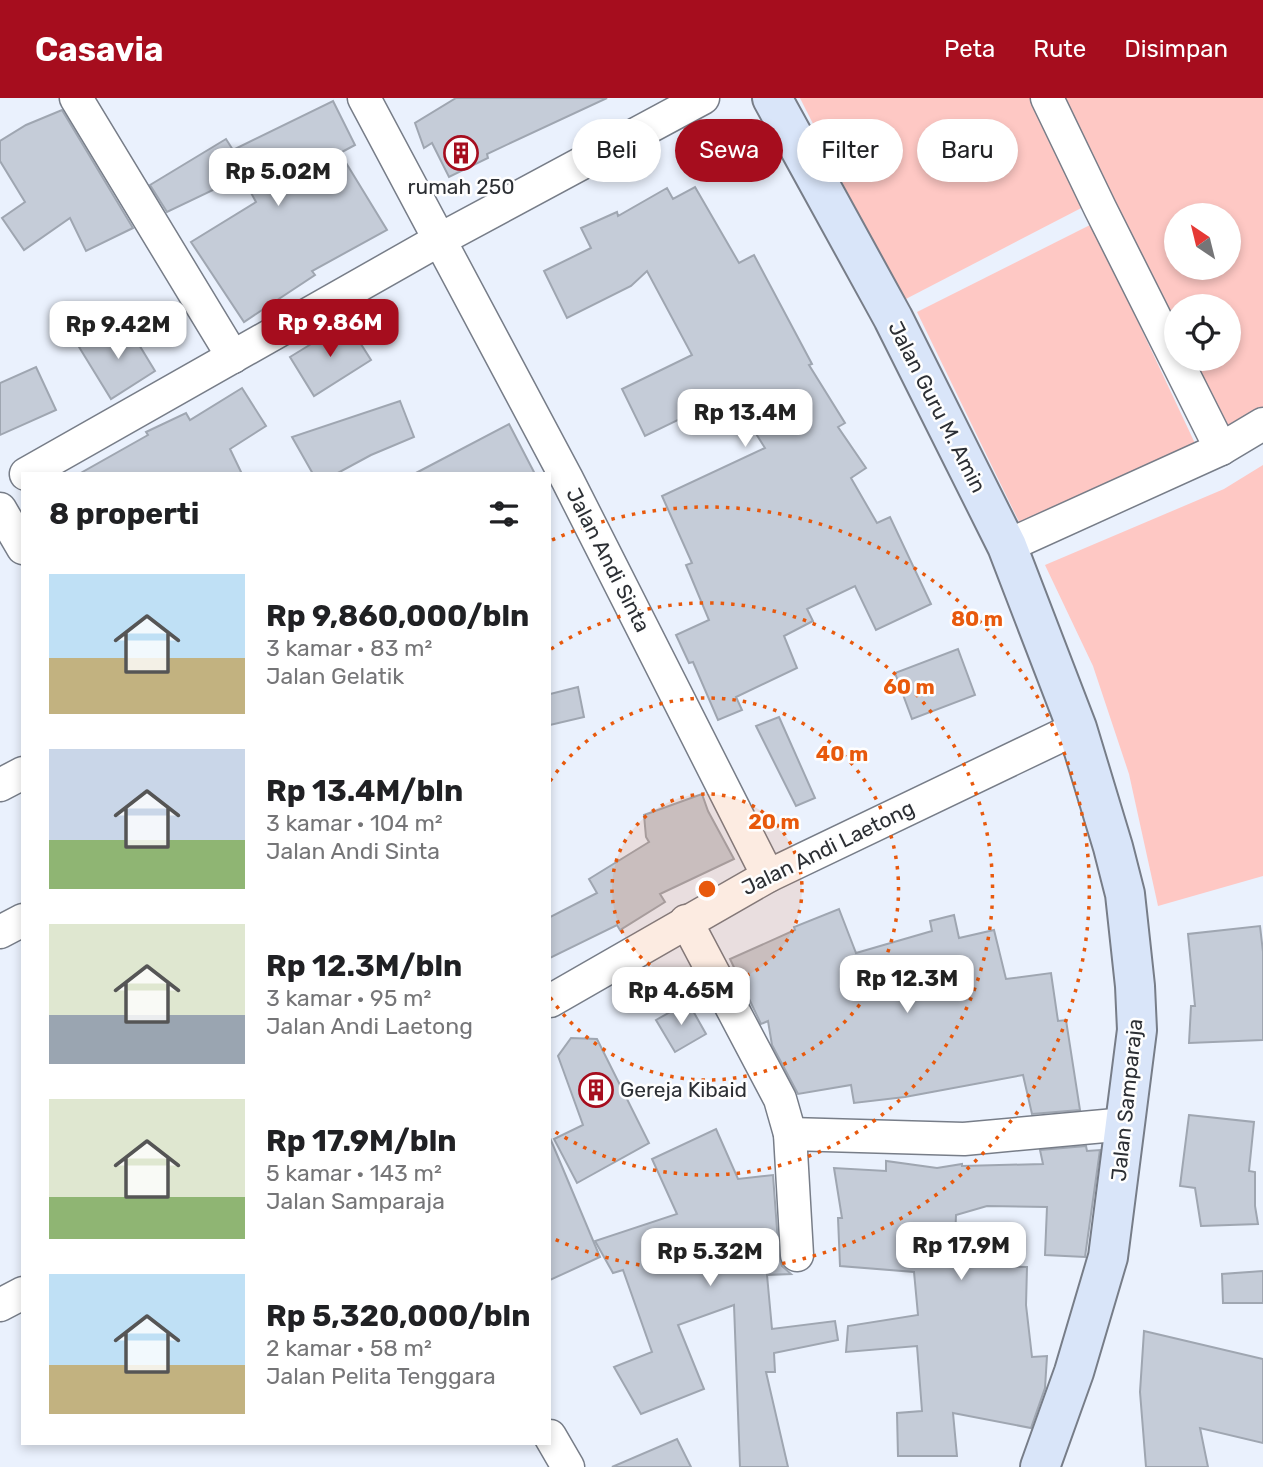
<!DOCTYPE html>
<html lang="id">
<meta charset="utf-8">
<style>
:root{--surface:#fff;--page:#f6f6f6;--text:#202124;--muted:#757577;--accent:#a60d1e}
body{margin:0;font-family:Rubik,sans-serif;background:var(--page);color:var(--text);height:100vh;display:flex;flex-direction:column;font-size:26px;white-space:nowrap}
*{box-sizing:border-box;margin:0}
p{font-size:23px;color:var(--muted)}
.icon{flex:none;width:38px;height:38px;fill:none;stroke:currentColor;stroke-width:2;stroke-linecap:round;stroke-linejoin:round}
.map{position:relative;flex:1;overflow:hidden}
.details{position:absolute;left:21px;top:374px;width:530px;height:973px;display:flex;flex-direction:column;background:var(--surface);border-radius:0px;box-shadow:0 4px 10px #0003}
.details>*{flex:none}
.hud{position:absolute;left:572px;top:21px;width:584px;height:63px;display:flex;gap:14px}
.needle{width:46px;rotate:325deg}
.fabs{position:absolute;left:1164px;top:105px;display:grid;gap:14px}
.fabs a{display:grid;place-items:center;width:77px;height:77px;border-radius:50%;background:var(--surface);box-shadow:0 4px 10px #0003;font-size:35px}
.price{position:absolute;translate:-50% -60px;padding:0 16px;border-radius:14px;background:#fff;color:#222;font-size:23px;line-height:46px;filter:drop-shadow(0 2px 4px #0008)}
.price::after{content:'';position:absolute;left:50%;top:42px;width:21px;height:16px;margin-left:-10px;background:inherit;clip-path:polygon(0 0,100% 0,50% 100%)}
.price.active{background:var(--accent);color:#fff}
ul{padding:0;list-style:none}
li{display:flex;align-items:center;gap:21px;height:175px;padding:0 28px}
li span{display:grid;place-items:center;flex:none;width:196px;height:140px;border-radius:0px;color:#555}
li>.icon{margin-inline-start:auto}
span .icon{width:84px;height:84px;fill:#fffc;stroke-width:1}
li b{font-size:30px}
h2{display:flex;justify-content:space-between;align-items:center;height:84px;padding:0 28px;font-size:30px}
.tag{padding:0 24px;border-radius:32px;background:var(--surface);box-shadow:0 4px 10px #0003;font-size:24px;line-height:63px}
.tag.active{background:var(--accent);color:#fff}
header{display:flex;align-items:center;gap:42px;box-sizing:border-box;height:98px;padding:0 35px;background:var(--accent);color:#fff}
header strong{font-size:33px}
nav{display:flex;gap:38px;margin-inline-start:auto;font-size:24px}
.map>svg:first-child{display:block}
.green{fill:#fec8c4;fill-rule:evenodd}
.building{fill:#c5ccd8;stroke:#9fa6b1;stroke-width:2}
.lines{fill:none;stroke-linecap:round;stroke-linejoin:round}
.street-casing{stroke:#777d88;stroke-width:35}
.secondary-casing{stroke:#777d88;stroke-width:42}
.street{stroke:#fff;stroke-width:32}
.secondary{stroke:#d9e5f9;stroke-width:38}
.ring{fill:none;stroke:#e8590c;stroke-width:3.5;stroke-dasharray:3.5 7}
.labels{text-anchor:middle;stroke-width:5;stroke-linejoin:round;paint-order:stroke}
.poi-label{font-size:21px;fill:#2c2f34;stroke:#fefefe}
.street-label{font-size:21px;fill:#2c2f34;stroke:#fefefe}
.centre{fill:#e8590c;stroke:#fefefe;stroke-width:3.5}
.ring-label{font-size:21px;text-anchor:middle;font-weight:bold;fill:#e8590c;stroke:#fefefe;stroke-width:5;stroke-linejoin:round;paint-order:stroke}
</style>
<header>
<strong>Casavia</strong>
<nav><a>Peta</a><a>Rute</a><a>Disimpan</a></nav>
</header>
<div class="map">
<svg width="1263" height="1369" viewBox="0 0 1263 1369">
<rect width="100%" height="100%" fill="#eaf1fd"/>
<g class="green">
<polygon points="800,0 1037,0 1089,106 902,203"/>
<path d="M1058,0H1263V315L1218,342L1180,261H1228V208H1176V252ZM1176,117H1228V170H1176Z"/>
<polygon points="1092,126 1200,356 1023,432 917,214"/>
<polygon points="1263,367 1263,778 1158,808 1129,676 1093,568 1045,467 1224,391"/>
</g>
<g class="building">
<polygon points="456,0 607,0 487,56 488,60 449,79 432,45 424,50 415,25"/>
<polygon points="333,3 355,47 340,55 387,132 312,173 315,177 244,224 191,144 256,104 242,78 167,114 150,87 226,41 233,52"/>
<polygon points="62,12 133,130 86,153 70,120 24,152 2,120 25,104 0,63 0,43 26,27"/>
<polygon points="695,89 739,165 754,157 812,266 809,267 845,325 838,329 866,370 851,380 877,425 890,419 931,506 876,532 855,488 807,511 813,523 784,538 797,570 736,599 742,612 718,622 693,564 689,565 676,537 709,522 686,467 692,465 662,398 765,350 737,306 729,311 723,300 645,338 622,291 692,257 647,173 631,188 567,220 544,173 591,150 581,130 617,114 618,118 667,90 673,101"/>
<polygon points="347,224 371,262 314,298 290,259"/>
<polygon points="127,227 155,273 111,301 79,249"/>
<polygon points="36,269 56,312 0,337 0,285"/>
<polygon points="242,290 266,328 230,351 242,376 79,376 148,337 146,334 186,315 190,322"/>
<polygon points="400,303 414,339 371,357 336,376 313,376 292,339"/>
<polygon points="509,326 535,376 414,376"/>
<polygon points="958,551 975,597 912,621 895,575"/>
<polygon points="578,589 584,619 550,627 550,596"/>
<polygon points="779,619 815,700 796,708 756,628"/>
<polygon points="702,696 708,713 734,761 660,796 665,804 620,832 617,827 550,860 550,819 597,795 589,781 649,744 646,739 644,717"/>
<polygon points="839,811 856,855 932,833 930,823 954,817 959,840 994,832 1006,881 1051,875 1058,923 1066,922 1080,1012 1032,1016 1023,977 905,999 854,1005 851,987 798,996 772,947 768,923 761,926 730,861 795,832 794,829"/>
<polygon points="1260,828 1263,854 1263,942 1189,945 1191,908 1195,908 1188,836"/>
<polygon points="688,904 706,936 675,954 656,922"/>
<polygon points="571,940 597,941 649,1045 577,1085 554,1041 583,1027 558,958"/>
<polygon points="1189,1017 1254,1024 1249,1073 1255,1074 1255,1108 1258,1126 1201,1128 1195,1090 1180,1088"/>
<polygon points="716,1031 738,1081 773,1077 779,1158 782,1168 791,1176 767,1177 772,1231 835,1223 838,1242 774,1255 775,1274 766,1274 788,1369 740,1369 734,1207 678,1227 704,1291 641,1316 614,1269 652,1254 623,1172 613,1175 595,1143 677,1116 652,1061"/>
<polygon points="550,1040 600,1159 550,1182"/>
<polygon points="1086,1048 1087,1053 1100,1052 1085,1159 1045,1157 1047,1109 987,1108 956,1117 954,1167 1027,1169 1026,1207 1032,1259 1047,1258 1045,1290 1031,1330 953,1315 957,1358 898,1358 897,1315 922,1313 917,1248 846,1254 848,1228 918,1217 914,1174 840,1168 838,1120 842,1120 834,1070 886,1073 886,1063 937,1070 962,1066 962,1068 1043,1066 1040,1052"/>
<polygon points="1263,1173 1263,1205 1223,1205 1222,1176"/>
<polygon points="1144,1233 1263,1261 1263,1345 1200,1330 1208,1369 1146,1369 1140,1294"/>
<polygon points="677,1341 691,1369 612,1369"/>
</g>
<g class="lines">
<g class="street-casing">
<g id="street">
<polyline points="76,0 233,259"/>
<polyline points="364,0 567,381 768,778"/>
<polyline points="1047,0 1100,110 1221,351"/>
<polyline points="26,376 439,142 703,0"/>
<polyline points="0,411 23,450"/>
<polyline points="1007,448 1221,351 1263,326"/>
<polyline points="0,687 23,675"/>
<polyline points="686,823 780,1001 790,1036 797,1157"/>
<polyline points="0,834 23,822"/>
<polyline points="550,903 768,778 1077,630"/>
<polyline points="790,1036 964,1041 1126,1026"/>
<polyline points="0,1207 23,1195"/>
<polyline points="550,1338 568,1369"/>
</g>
</g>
<g class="secondary-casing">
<polyline id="secondary" points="772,0 893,220 1007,448 1077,630 1113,749 1125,796 1135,888 1137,932 1108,1159 1074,1274 1040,1369"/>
</g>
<use href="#street" class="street"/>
<use href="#secondary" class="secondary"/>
</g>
<circle cx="707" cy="791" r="95" fill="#e8590c" fill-opacity=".12"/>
<g class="ring">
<circle cx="707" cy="791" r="95"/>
<path d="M550 683A191 191 0 1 1 550 899"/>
<path d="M551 551A286 286 0 1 1 551 1031"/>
<path d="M552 442A382 382 0 1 1 552 1140"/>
</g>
<defs>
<g id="building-ring" transform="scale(1.75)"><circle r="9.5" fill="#fefefe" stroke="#a60d1e" stroke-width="1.5"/><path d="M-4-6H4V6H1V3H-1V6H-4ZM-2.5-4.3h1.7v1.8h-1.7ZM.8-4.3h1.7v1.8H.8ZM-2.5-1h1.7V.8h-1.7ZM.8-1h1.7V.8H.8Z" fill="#a60d1e"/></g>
</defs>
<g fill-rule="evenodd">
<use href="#building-ring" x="461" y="55"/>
<use href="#building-ring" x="596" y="992"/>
</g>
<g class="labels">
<g class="poi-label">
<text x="461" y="96">rumah 250</text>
<text x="620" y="999" text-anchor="start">Gereja Kibaid</text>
</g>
<g class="street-label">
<text transform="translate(937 309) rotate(63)" y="7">Jalan Guru M. Amin</text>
<text transform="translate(608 462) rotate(63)" y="7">Jalan Andi Sinta</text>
<text transform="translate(828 750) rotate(-26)" y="7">Jalan Andi Laetong</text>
<text transform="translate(1127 1002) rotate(-84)" y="7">Jalan Samparaja</text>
</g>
</g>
<circle cx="707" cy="791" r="10" class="centre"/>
<g class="ring-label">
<text x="977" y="528">80 m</text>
<text x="909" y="596">60 m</text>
<text x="842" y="663">40 m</text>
<text x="774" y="731">20 m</text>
</g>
</svg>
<div class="fabs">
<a><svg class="needle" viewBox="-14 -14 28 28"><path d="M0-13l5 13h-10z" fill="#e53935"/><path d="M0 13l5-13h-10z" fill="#757577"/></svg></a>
<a><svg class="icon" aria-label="locate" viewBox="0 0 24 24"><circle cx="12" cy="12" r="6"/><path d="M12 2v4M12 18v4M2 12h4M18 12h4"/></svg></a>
</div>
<b class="price" style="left:278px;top:110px">Rp 5.02M</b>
<b class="price active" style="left:330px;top:261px">Rp 9.86M</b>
<b class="price" style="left:118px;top:263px">Rp 9.42M</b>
<b class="price" style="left:745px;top:351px">Rp 13.4M</b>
<b class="price" style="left:907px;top:917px">Rp 12.3M</b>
<b class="price" style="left:681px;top:929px">Rp 4.65M</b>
<b class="price" style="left:961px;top:1184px">Rp 17.9M</b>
<b class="price" style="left:710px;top:1190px">Rp 5.32M</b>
<div class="hud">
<a class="tag">Beli</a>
<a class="tag active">Sewa</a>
<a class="tag">Filter</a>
<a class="tag">Baru</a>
</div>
<section class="details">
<h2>8 properti<svg class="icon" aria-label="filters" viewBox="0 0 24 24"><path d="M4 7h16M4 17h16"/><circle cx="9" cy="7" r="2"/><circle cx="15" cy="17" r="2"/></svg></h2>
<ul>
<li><span style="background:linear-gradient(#bfe0f5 60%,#c2b280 0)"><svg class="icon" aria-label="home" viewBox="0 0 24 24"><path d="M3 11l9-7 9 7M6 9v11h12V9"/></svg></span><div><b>Rp 9,860,000/bln</b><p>3 kamar · 83 m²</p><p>Jalan Gelatik</p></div></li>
<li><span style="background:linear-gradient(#c9d6e8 65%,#8fb573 0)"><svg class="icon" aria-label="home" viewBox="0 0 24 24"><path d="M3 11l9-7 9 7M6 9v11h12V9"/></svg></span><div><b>Rp 13.4M/bln</b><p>3 kamar · 104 m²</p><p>Jalan Andi Sinta</p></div></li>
<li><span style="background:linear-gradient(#dfe7d0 65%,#9aa5b1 0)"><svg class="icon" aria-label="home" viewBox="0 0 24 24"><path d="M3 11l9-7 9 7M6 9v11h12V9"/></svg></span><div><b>Rp 12.3M/bln</b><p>3 kamar · 95 m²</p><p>Jalan Andi Laetong</p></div></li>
<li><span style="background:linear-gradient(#dfe7d0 70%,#8fb573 0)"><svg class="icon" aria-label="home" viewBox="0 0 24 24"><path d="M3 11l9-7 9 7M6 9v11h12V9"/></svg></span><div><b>Rp 17.9M/bln</b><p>5 kamar · 143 m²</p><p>Jalan Samparaja</p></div></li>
<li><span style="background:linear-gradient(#bfe0f5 65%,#c2b280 0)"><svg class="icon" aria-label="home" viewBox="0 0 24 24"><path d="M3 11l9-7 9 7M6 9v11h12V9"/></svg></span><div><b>Rp 5,320,000/bln</b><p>2 kamar · 58 m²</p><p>Jalan Pelita Tenggara</p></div></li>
</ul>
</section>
</div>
